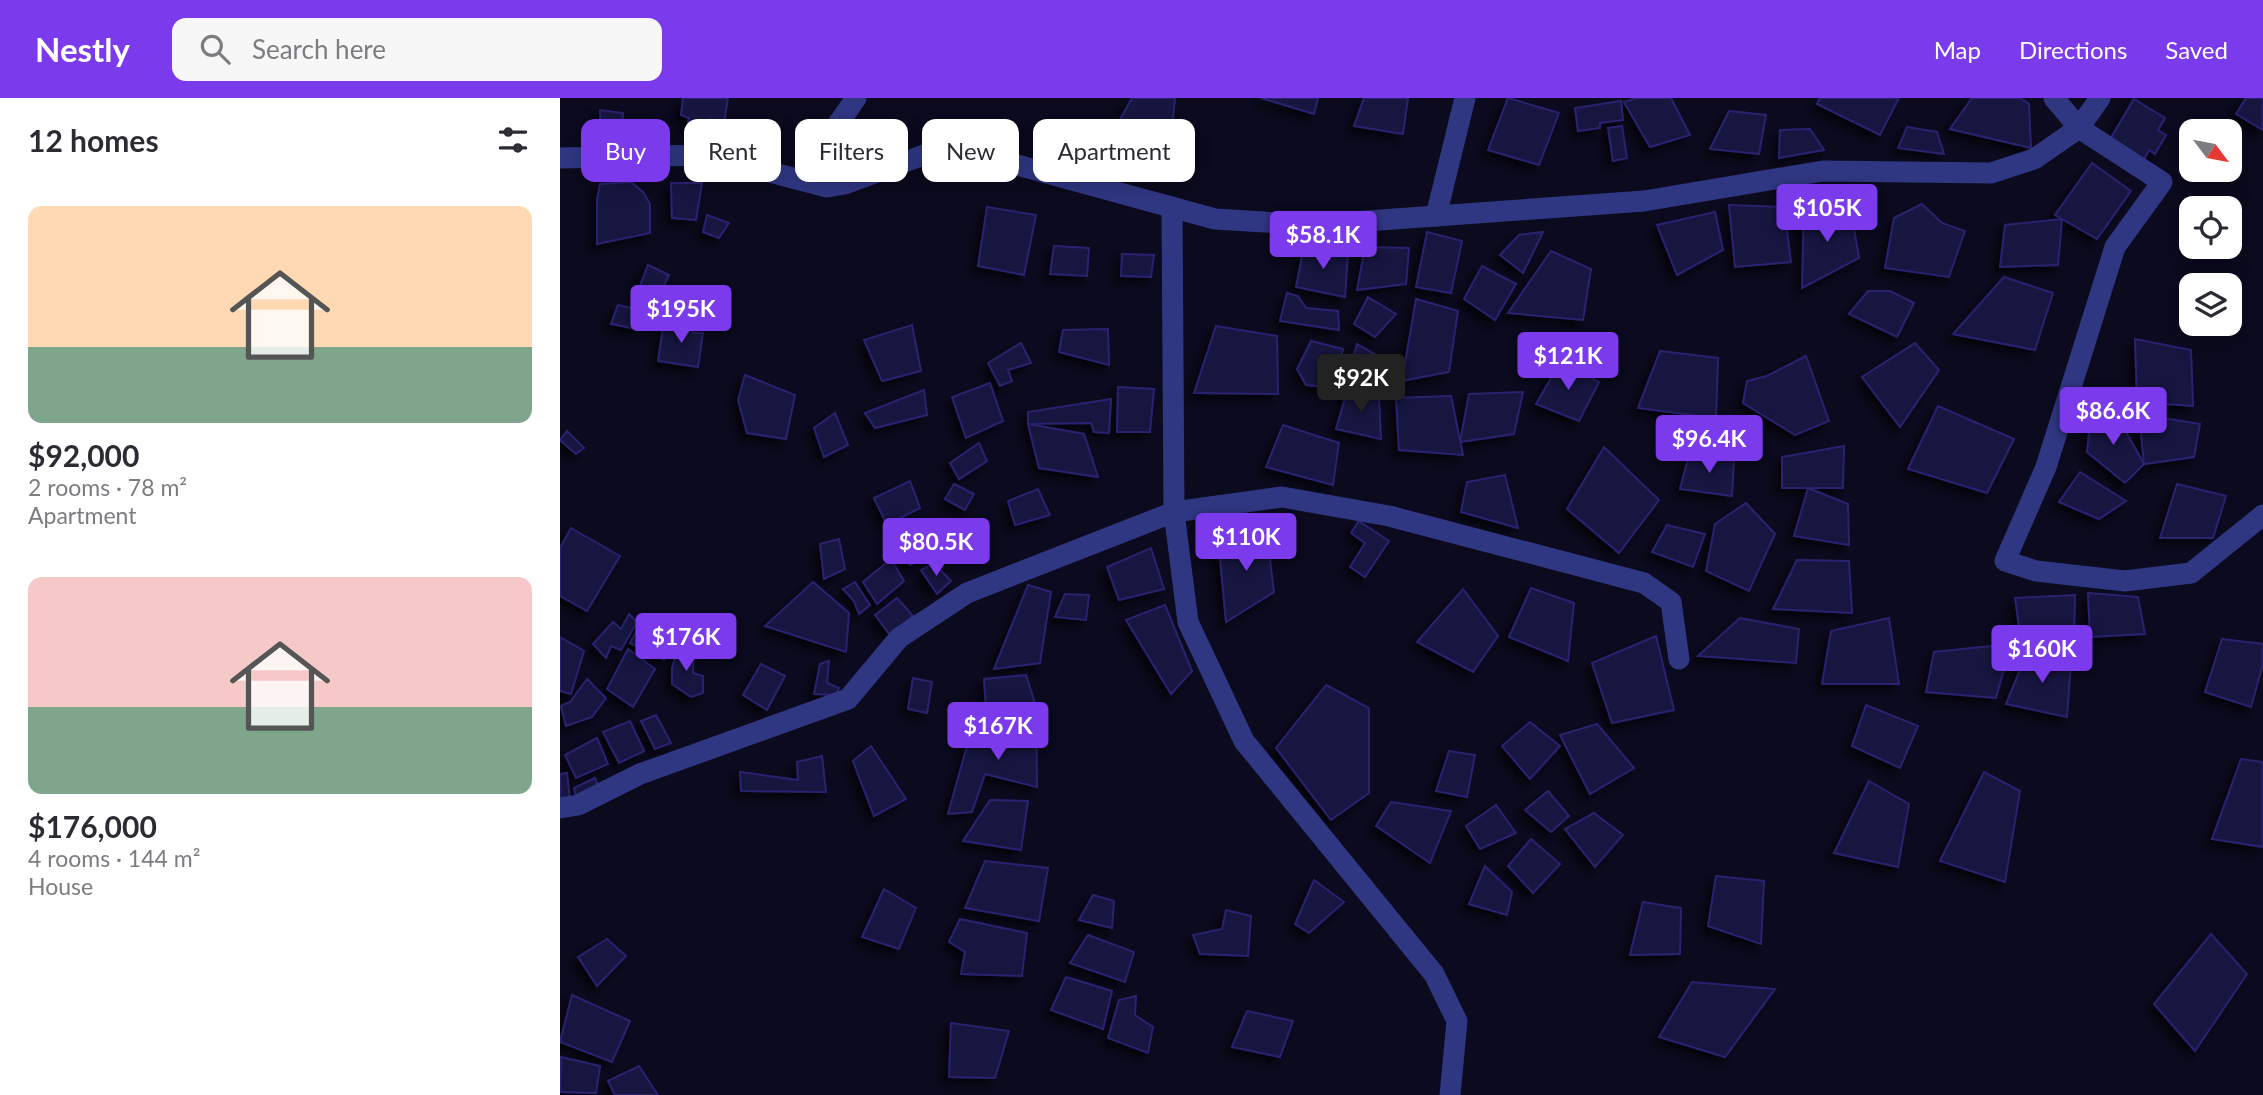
<!DOCTYPE html>
<meta charset="utf-8">
<style>
:root{--surface:#fff;--page:#f7f7f7;--text:#2b2b33;--muted:#7c7c81;--accent:#7c3aed}
body{margin:0;font-family:Lato,sans-serif;background:var(--page);color:var(--text);height:100vh;display:flex;flex-direction:column;font-size:26px;white-space:nowrap}
*{box-sizing:border-box;margin:0}
p{font-size:23px;color:var(--muted)}
.icon{flex:none;width:38px;height:38px;fill:none;stroke:currentColor;stroke-width:2;stroke-linecap:round;stroke-linejoin:round}
.map{position:relative;flex:1;overflow:hidden}
.panel{display:flex;flex-direction:column;background:var(--surface);width:560px}
.panel>*{flex:none}
.banner{position:absolute;left:21px;top:21px;width:665px;height:63px;display:flex;gap:14px}
.needle{width:46px;rotate:122deg}
.controls{position:absolute;left:1619px;top:21px;display:grid;gap:14px}
.controls a{display:grid;place-items:center;width:63px;height:63px;border-radius:14px;background:var(--surface);box-shadow:0 4px 18px #0003;font-size:35px}
.price{position:absolute;translate:-50% -60px;padding:0 16px;border-radius:7px;background:var(--accent);color:#fff;font-size:23px;line-height:46px;filter:drop-shadow(0 2px 4px #0008)}
.price::after{content:'';position:absolute;left:50%;top:42px;width:21px;height:16px;margin-left:-10px;background:inherit;clip-path:polygon(0 0,100% 0,50% 100%)}
.price.on{background:#222;color:#fff}
ul{padding:0;list-style:none}
li{display:grid;align-content:center;gap:14px;height:371px;padding:0 28px}
li span{display:grid;place-items:center;height:217px;border-radius:14px;color:#555}
li>.icon{margin-inline-start:auto}
span .icon{width:126px;height:126px;fill:#fffc;stroke-width:1}
li b{font-size:30px}
h2{display:flex;justify-content:space-between;align-items:center;height:84px;padding:0 28px;font-size:30px}
.tag{padding:0 24px;border-radius:14px;background:var(--surface);box-shadow:0 4px 18px #0003;font-size:24px;line-height:63px}
.tag.on{background:var(--accent);color:#fff}
header{display:flex;align-items:center;gap:42px;box-sizing:border-box;height:98px;padding:0 35px;background:var(--accent);color:#fff}
header strong{font-size:33px}
nav{display:flex;gap:38px;margin-inline-start:auto;font-size:24px}
.search{width:490px;height:63px;background:var(--page);display:flex;align-items:center;gap:18px;box-sizing:border-box;padding:0 24px;border-radius:14px;color:var(--muted);font-size:26px}
main{display:flex;flex:1;min-height:0}
.map>svg:first-child{display:block}
.building{fill:#171441;stroke:#292470;stroke-width:2;filter:url(#shadow)}
.lines{fill:none;stroke-linecap:round;stroke-linejoin:round}
.street{stroke:#303782;stroke-width:21}
</style>
<header>
<strong>Nestly</strong>
<div class="search"><svg class="icon" aria-label="search" viewBox="0 0 24 24"><circle cx="10" cy="10" r="6"/><path d="M15 15l6 6"/></svg>Search here</div>
<nav><a>Map</a><a>Directions</a><a>Saved</a></nav>
</header>
<main>
<section class="panel">
<h2>12 homes<svg class="icon" aria-label="filters" viewBox="0 0 24 24"><path d="M4 7h16M4 17h16"/><circle cx="9" cy="7" r="2"/><circle cx="15" cy="17" r="2"/></svg></h2>
<ul>
<li><span style="background:linear-gradient(#ffd9b3 65%,#7fa58c 0)"><svg class="icon" aria-label="home" viewBox="0 0 24 24"><path d="M3 11l9-7 9 7M6 9v11h12V9"/></svg></span><div><b>$92,000</b><p>2 rooms · 78 m²</p><p>Apartment</p></div></li>
<li><span style="background:linear-gradient(#f6c9c9 60%,#7fa58c 0)"><svg class="icon" aria-label="home" viewBox="0 0 24 24"><path d="M3 11l9-7 9 7M6 9v11h12V9"/></svg></span><div><b>$176,000</b><p>4 rooms · 144 m²</p><p>House</p></div></li>
</ul>
</section>
<div class="map">
<svg width="1703" height="997" viewBox="0 0 1703 997">
<defs>
<filter id="shadow"><feDropShadow dx="-6" dy="6" stdDeviation="3.5" flood-color="#0009"/></filter>
</defs>
<rect width="100%" height="100%" fill="#0b0a1e"/>
<g class="building">
<polygon points="123,0 168,0 164,25 149,21 143,32 127,30 129,20 121,17"/>
<polygon points="572,0 615,0 610,54 547,45"/>
<polygon points="701,0 758,0 754,16"/>
<polygon points="804,0 848,0 843,36 794,28"/>
<polygon points="948,0 999,15 979,67 928,52"/>
<polygon points="1076,0 1111,0 1130,37 1090,49 1064,4"/>
<polygon points="1260,0 1339,0 1320,37 1257,6"/>
<polygon points="1412,0 1460,0 1469,6 1471,50 1390,31"/>
<polygon points="1686,0 1703,0 1703,32 1676,16"/>
<polygon points="1574,1 1605,20 1598,32 1606,37 1595,56 1589,52 1583,63 1549,43"/>
<polygon points="1061,3 1063,22 1040,25 1040,30 1018,33 1015,10"/>
<polygon points="40,12 63,15 62,38 41,35"/>
<polygon points="1169,13 1206,17 1199,56 1150,51"/>
<polygon points="1062,28 1067,60 1053,63 1048,30"/>
<polygon points="1347,29 1377,34 1384,56 1338,50"/>
<polygon points="1250,31 1264,52 1219,60 1220,32"/>
<polygon points="1532,65 1571,93 1537,141 1495,117"/>
<polygon points="71,84 83,94 90,106 90,135 37,146 37,102 40,86"/>
<polygon points="111,85 142,85 136,122 112,120"/>
<polygon points="1362,106 1382,125 1405,133 1389,179 1325,170 1334,120"/>
<polygon points="1169,107 1224,109 1231,164 1175,169"/>
<polygon points="427,109 476,117 464,177 418,168"/>
<polygon points="1244,110 1292,118 1299,160 1242,190"/>
<polygon points="1155,114 1163,152 1117,177 1097,127"/>
<polygon points="147,117 169,125 159,140 143,134"/>
<polygon points="1502,121 1498,167 1440,169 1445,127"/>
<polygon points="867,134 902,143 891,195 856,189"/>
<polygon points="983,134 963,175 940,157 959,137"/>
<polygon points="494,148 529,150 527,178 490,176"/>
<polygon points="744,148 788,155 785,199 736,189"/>
<polygon points="805,149 849,150 846,186 797,192"/>
<polygon points="991,153 1031,171 1023,222 948,215"/>
<polygon points="562,156 594,157 591,179 561,178"/>
<polygon points="88,167 109,177 97,202 78,193"/>
<polygon points="922,168 956,186 935,222 904,201"/>
<polygon points="1444,179 1493,195 1475,252 1393,236"/>
<polygon points="1308,193 1330,193 1354,205 1337,239 1289,216"/>
<polygon points="727,195 738,198 746,210 778,213 779,232 720,223"/>
<polygon points="808,199 836,216 815,239 794,226"/>
<polygon points="856,201 898,213 889,274 842,283"/>
<polygon points="58,207 84,213 77,231 51,226"/>
<polygon points="113,223 131,225 133,235 143,235 138,269 98,263 103,229 109,232"/>
<polygon points="352,227 361,273 322,283 304,242"/>
<polygon points="656,228 717,238 718,296 634,295"/>
<polygon points="548,231 549,267 499,254 503,232"/>
<polygon points="1575,241 1631,252 1633,308 1577,304"/>
<polygon points="751,243 783,251 773,290 746,287 737,271"/>
<polygon points="461,245 471,265 448,272 452,283 440,288 428,265"/>
<polygon points="1355,245 1379,272 1340,329 1302,279"/>
<polygon points="797,246 825,262 819,298 789,276"/>
<polygon points="1100,253 1158,260 1156,320 1078,310"/>
<polygon points="1246,258 1269,323 1235,337 1183,305 1187,283 1207,278"/>
<polygon points="1001,263 1039,284 1019,323 976,306"/>
<polygon points="185,277 235,297 226,341 187,335 178,302"/>
<polygon points="430,285 443,323 406,340 392,299"/>
<polygon points="558,289 594,291 590,334 557,334"/>
<polygon points="788,290 819,298 821,341 776,331"/>
<polygon points="364,292 367,317 315,330 305,315"/>
<polygon points="963,294 954,336 900,344 909,296"/>
<polygon points="891,298 903,357 839,352 836,300"/>
<polygon points="551,301 549,335 534,334 531,325 468,326 468,314"/>
<polygon points="1378,308 1454,341 1427,395 1348,371"/>
<polygon points="1553,311 1584,366 1565,385 1527,354 1530,324"/>
<polygon points="275,315 288,347 264,359 254,330"/>
<polygon points="1579,316 1640,326 1634,359 1584,366"/>
<polygon points="468,326 524,336 538,379 479,370"/>
<polygon points="723,327 779,345 773,387 706,369"/>
<polygon points="7,333 24,350 16,356 0,342"/>
<polygon points="419,345 427,363 399,381 390,365"/>
<polygon points="1284,348 1283,390 1222,390 1222,359"/>
<polygon points="1044,349 1099,402 1059,455 1007,411"/>
<polygon points="1129,357 1174,361 1172,398 1120,391"/>
<polygon points="1520,374 1566,403 1539,421 1499,404"/>
<polygon points="945,377 958,430 901,414 907,384"/>
<polygon points="350,383 360,410 327,427 314,400"/>
<polygon points="394,386 414,396 405,412 385,401"/>
<polygon points="1617,386 1666,398 1653,440 1600,440"/>
<polygon points="1248,390 1288,406 1289,447 1234,438"/>
<polygon points="478,391 490,417 455,427 448,403"/>
<polygon points="1186,405 1215,436 1189,493 1146,473 1155,426"/>
<polygon points="799,423 829,443 805,479 790,469 805,445 791,435"/>
<polygon points="1107,427 1145,436 1133,469 1092,454"/>
<polygon points="11,430 60,458 27,513 0,498 0,450"/>
<polygon points="706,431 714,494 666,524 659,450"/>
<polygon points="354,432 369,458 350,467 335,441"/>
<polygon points="279,441 285,471 264,481 260,446"/>
<polygon points="591,450 604,491 559,502 547,469"/>
<polygon points="331,461 344,483 317,506 303,484"/>
<polygon points="1237,462 1289,463 1292,515 1213,511"/>
<polygon points="374,465 391,483 377,496 361,472"/>
<polygon points="253,484 289,515 286,554 205,528"/>
<polygon points="295,484 310,507 299,516 294,503 283,491"/>
<polygon points="468,487 491,494 480,565 434,571"/>
<polygon points="971,490 1014,505 1008,563 949,539"/>
<polygon points="903,491 938,538 913,574 857,544"/>
<polygon points="1528,495 1578,499 1585,536 1530,539"/>
<polygon points="505,496 529,497 526,522 495,519"/>
<polygon points="1515,497 1514,543 1461,542 1455,500"/>
<polygon points="337,500 353,518 330,537 315,517"/>
<polygon points="605,507 632,573 611,596 566,522"/>
<polygon points="69,516 77,524 61,552 51,548 46,560 33,546 53,524 61,531"/>
<polygon points="1180,520 1239,531 1236,565 1138,558"/>
<polygon points="1329,520 1339,586 1262,586 1271,533"/>
<polygon points="143,525 159,529 153,553 137,545"/>
<polygon points="80,527 112,545 104,562 70,545"/>
<polygon points="1096,538 1114,612 1052,625 1032,565"/>
<polygon points="0,539 24,553 11,596 0,593"/>
<polygon points="1662,541 1703,546 1703,566 1691,609 1645,594"/>
<polygon points="1451,546 1436,600 1366,594 1374,554"/>
<polygon points="118,550 134,550 133,575 143,578 143,595 131,599 112,586 112,570"/>
<polygon points="68,551 95,571 73,609 47,591"/>
<polygon points="1467,555 1511,564 1507,619 1446,606"/>
<polygon points="269,563 267,585 279,590 276,597 254,596 260,566"/>
<polygon points="201,566 225,578 207,612 183,597"/>
<polygon points="466,577 475,605 426,611 424,581"/>
<polygon points="353,580 372,584 367,615 348,611"/>
<polygon points="27,581 46,600 32,619 6,628 1,608 10,604"/>
<polygon points="766,587 809,610 809,695 771,722 716,650"/>
<polygon points="1306,607 1358,628 1340,670 1292,648"/>
<polygon points="476,613 477,689 425,676 412,714 388,716 407,648"/>
<polygon points="96,617 111,645 95,651 81,623"/>
<polygon points="70,623 84,653 59,665 43,634"/>
<polygon points="970,624 1000,648 970,681 942,648"/>
<polygon points="1037,626 1074,670 1030,696 1000,637"/>
<polygon points="37,640 48,666 16,680 5,657"/>
<polygon points="311,648 346,701 314,718 293,663"/>
<polygon points="889,653 915,657 907,699 876,693"/>
<polygon points="262,658 266,694 181,693 180,674 238,682 237,664"/>
<polygon points="1681,661 1703,664 1703,749 1652,741"/>
<polygon points="1424,674 1460,693 1445,784 1380,763"/>
<polygon points="7,675 10,702 0,703 0,676"/>
<polygon points="35,680 39,691 17,704 14,690"/>
<polygon points="1309,683 1349,706 1338,769 1274,755"/>
<polygon points="988,693 1009,718 991,734 965,712"/>
<polygon points="430,702 468,703 461,752 403,743"/>
<polygon points="831,704 891,713 870,765 816,728"/>
<polygon points="936,707 956,735 920,751 906,728"/>
<polygon points="1034,715 1063,737 1035,769 1005,731"/>
<polygon points="971,741 1000,766 973,795 948,768"/>
<polygon points="425,763 488,770 479,823 405,810"/>
<polygon points="925,768 952,794 947,817 909,806"/>
<polygon points="1156,778 1204,783 1201,846 1148,828"/>
<polygon points="754,782 784,804 749,835 735,826"/>
<polygon points="324,791 356,810 339,851 302,839"/>
<polygon points="533,797 554,803 552,830 519,822"/>
<polygon points="1083,804 1121,810 1120,856 1070,857"/>
<polygon points="666,812 691,818 688,858 640,856 633,837 662,831"/>
<polygon points="400,821 467,835 462,878 401,876 405,854 389,844"/>
<polygon points="1651,836 1687,876 1635,953 1594,906"/>
<polygon points="528,837 574,854 565,884 510,865"/>
<polygon points="47,841 66,858 37,888 18,859"/>
<polygon points="506,879 552,893 543,931 491,912"/>
<polygon points="1132,884 1215,891 1165,959 1099,939"/>
<polygon points="12,897 70,923 52,964 0,944"/>
<polygon points="576,898 575,917 593,929 588,955 548,940 559,902"/>
<polygon points="687,913 733,923 720,959 672,949"/>
<polygon points="391,925 449,933 435,980 389,979"/>
<polygon points="1,959 40,968 36,995 0,994"/>
<polygon points="79,968 98,997 55,997 48,983"/>
</g>
<g class="lines">
<g class="street">
<polyline points="1494,0 1519,30 1602,84 1555,149 1486,369 1445,463 1476,473 1565,483 1631,475 1703,417"/>
<polyline points="0,60 146,57 267,89 285,86 388,48 655,121 751,127 1084,103 1263,73 1431,75 1474,61 1519,30 1540,0"/>
<polyline points="240,81 296,0"/>
<polyline points="612,109 614,414 628,524 684,643 874,876 897,923 890,997"/>
<polyline points="876,118 905,0"/>
<polyline points="0,710 18,707 80,676 288,601 339,540 407,495 614,414 722,399 829,418 1084,485 1111,504 1119,561"/>
</g>
</g>
</svg>
<div class="controls">
<a><svg class="needle" viewBox="-14 -14 28 28"><path d="M0-13l5 13h-10z" fill="#e53935"/><path d="M0 13l5-13h-10z" fill="#7c7c81"/></svg></a>
<a><svg class="icon" aria-label="locate" viewBox="0 0 24 24"><circle cx="12" cy="12" r="6"/><path d="M12 2v4M12 18v4M2 12h4M18 12h4"/></svg></a>
<a><svg class="icon" aria-label="layers" viewBox="0 0 24 24"><path d="M12 4l9 5-9 5-9-5zM3 14l9 5 9-5"/></svg></a>
</div>
<b class="price" style="left:1267px;top:146px">$105K</b>
<b class="price" style="left:763px;top:173px">$58.1K</b>
<b class="price" style="left:121px;top:247px">$195K</b>
<b class="price" style="left:1008px;top:294px">$121K</b>
<b class="price on" style="left:801px;top:316px">$92K</b>
<b class="price" style="left:1553px;top:349px">$86.6K</b>
<b class="price" style="left:1149px;top:377px">$96.4K</b>
<b class="price" style="left:686px;top:475px">$110K</b>
<b class="price" style="left:376px;top:480px">$80.5K</b>
<b class="price" style="left:126px;top:575px">$176K</b>
<b class="price" style="left:1482px;top:587px">$160K</b>
<b class="price" style="left:438px;top:664px">$167K</b>
<div class="banner">
<a class="tag on">Buy</a>
<a class="tag">Rent</a>
<a class="tag">Filters</a>
<a class="tag">New</a>
<a class="tag">Apartment</a>
</div>
</div>
</main>
